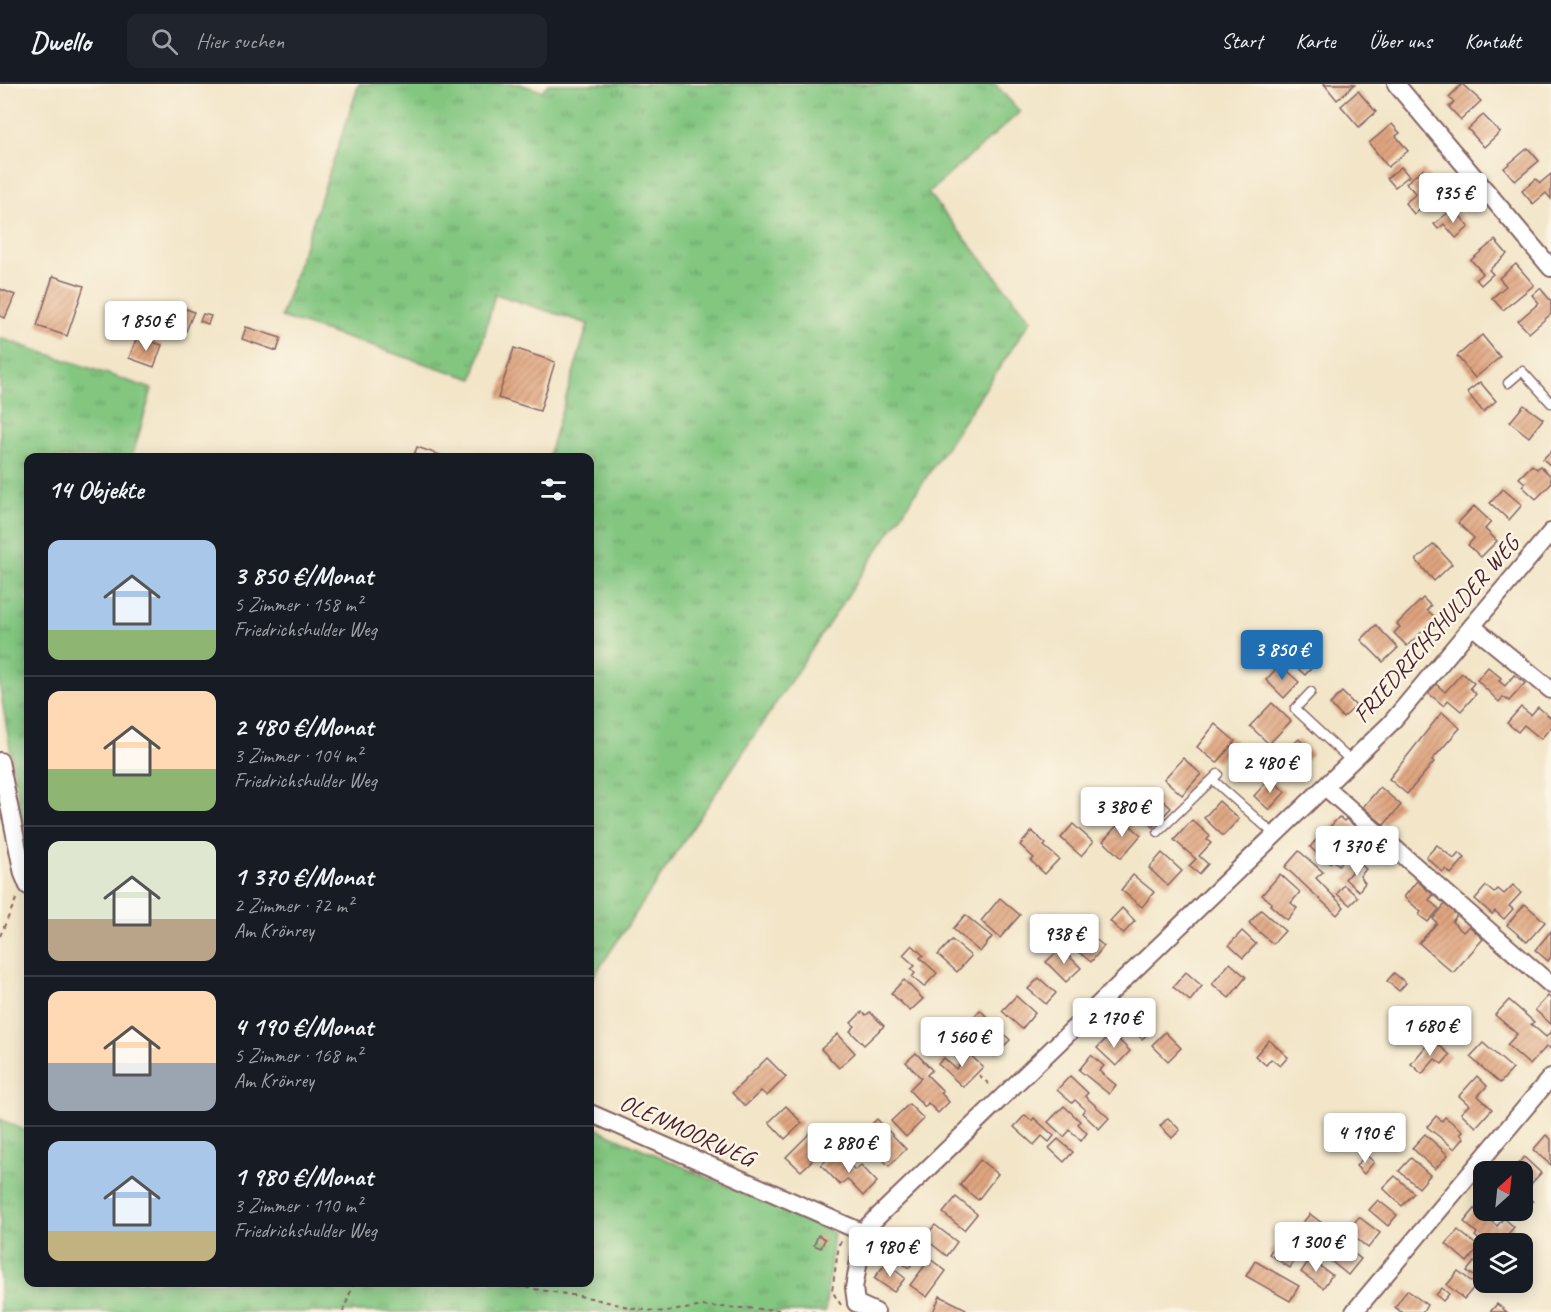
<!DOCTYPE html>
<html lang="de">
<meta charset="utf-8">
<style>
:root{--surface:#171b24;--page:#20242c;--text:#f1f3f6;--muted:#9ea1a6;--line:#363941;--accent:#1f6fb2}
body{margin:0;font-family:Caveat,sans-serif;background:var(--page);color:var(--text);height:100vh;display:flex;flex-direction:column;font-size:22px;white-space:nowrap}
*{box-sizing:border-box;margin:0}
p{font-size:20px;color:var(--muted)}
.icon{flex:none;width:33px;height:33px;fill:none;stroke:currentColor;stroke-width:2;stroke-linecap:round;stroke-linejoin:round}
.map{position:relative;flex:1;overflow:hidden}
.panel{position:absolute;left:24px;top:369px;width:570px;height:834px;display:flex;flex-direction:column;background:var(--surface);border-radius:12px;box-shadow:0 3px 15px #0003}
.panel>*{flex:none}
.needle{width:39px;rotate:27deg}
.controls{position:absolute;left:1473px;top:1077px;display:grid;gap:12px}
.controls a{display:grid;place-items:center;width:60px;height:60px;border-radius:12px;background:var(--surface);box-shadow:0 3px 15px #0003;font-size:30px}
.price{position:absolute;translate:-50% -51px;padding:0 14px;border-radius:6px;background:#fff;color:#222;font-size:20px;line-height:39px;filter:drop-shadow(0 2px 3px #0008)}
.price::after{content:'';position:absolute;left:50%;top:36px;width:18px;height:14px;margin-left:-9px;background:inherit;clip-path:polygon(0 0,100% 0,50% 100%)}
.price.on{background:var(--accent);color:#fff}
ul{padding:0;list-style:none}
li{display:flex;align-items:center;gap:18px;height:150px;padding:0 24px}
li+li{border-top:2px solid var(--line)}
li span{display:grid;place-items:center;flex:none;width:168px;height:120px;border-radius:12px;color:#555}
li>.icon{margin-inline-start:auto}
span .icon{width:72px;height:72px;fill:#fffc;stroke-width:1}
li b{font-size:26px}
h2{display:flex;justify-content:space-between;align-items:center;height:72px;padding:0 24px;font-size:26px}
header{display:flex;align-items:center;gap:36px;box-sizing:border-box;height:84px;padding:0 30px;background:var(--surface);border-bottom:2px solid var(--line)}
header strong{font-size:28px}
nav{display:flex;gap:33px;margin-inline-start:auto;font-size:21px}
.search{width:420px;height:54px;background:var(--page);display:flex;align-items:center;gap:15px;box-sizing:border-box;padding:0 21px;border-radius:12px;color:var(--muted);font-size:22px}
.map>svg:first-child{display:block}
.grass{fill:url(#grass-tufts);stroke:#667256;stroke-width:1.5}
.building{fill:url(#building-hatch)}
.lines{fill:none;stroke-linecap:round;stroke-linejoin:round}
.service-casing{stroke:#856462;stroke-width:11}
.minor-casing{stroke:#856462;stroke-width:20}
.path{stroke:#856462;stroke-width:2;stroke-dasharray:4.5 4.5;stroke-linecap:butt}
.service{stroke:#fff;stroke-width:8}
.minor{stroke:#fff;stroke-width:16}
.labels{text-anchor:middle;stroke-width:5;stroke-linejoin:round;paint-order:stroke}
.street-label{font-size:24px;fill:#4a1f2b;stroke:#fcf5e5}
</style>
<header>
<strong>Dwello</strong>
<div class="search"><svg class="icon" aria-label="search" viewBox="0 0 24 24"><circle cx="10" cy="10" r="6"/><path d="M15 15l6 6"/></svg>Hier suchen</div>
<nav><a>Start</a><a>Karte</a><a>Über uns</a><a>Kontakt</a></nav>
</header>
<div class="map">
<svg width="1551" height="1228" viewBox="0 0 1551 1228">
<defs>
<pattern id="grass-tufts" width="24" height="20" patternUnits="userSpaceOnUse" patternTransform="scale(1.5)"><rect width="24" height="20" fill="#82c680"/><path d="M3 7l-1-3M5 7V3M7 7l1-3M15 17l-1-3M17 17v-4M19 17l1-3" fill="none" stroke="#6ca069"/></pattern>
<pattern id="building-hatch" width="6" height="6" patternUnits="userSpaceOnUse" patternTransform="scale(1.5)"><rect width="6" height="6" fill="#e0a580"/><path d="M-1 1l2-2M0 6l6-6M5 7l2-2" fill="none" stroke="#b88669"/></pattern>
</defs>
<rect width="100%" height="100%" fill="#fcf5e5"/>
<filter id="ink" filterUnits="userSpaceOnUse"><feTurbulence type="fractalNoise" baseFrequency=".0167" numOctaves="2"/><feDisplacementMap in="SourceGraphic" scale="12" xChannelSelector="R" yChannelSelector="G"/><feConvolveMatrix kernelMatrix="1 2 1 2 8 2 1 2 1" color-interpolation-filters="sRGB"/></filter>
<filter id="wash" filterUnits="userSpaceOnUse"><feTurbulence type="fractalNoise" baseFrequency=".008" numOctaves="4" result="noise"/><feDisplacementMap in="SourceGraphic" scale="24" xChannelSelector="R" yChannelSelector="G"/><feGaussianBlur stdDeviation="1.35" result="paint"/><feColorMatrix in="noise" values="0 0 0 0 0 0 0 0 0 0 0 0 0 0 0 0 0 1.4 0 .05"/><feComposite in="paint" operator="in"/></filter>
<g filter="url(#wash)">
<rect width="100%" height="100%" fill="#f2e5c8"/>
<g class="grass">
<polygon points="359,0 520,0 541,7 549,0 995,0 1020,28 928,109 1031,236 590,898 590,374 548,373 588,240 495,210 473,295 281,233"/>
<polygon points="0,254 152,305 132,373 28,374 28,770 0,604"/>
<polygon points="0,1035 28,1048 28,1198 590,1198 590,1042 834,1149 825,1228 0,1228"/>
</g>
<g id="blocks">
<g class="building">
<polygon points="1324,0 1355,0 1337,16"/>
<polygon points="1462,0 1481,17 1461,36 1449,23 1454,18 1449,13"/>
<polygon points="1358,7 1376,28 1359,43 1341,22"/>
<polygon points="1483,31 1500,48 1484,63 1468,45"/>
<polygon points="1392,40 1400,49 1396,52 1408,67 1388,83 1369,59"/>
<polygon points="1528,64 1539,77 1515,97 1504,84"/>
<polygon points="1401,83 1409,92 1395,103 1387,94"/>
<polygon points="1423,85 1441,107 1414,130 1405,119 1416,110 1406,99"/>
<polygon points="1551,90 1551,115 1546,109 1533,120 1522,107 1536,95 1540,99"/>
<polygon points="1449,128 1453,132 1457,128 1469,143 1456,154 1444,140 1438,145 1434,140"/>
<polygon points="1495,156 1507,170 1489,186 1493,190 1481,201 1476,195 1483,189 1471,176"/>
<polygon points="1516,180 1534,201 1503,226 1492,214 1506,202 1499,194"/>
<polygon points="53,192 84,202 67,252 37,242"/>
<polygon points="1540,204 1551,217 1551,230 1529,249 1518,237 1539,219 1532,211"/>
<polygon points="0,205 15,211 5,234 0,232"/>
<polygon points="184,224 194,228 186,247 176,243"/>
<polygon points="203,230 211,232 208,240 200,237"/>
<polygon points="246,243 281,254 277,267 242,255"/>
<polygon points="1482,251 1500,273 1475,294 1457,272"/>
<polygon points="137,253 162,261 154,283 129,274"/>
<polygon points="514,264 555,278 540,327 498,314"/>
<polygon points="1480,298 1496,317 1483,328 1467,308"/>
<polygon points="1524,321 1543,335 1529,353 1510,338"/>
<polygon points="417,363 446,373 446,374 413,374"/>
<polygon points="1551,367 1551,382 1543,375"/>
<polygon points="1532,381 1537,385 1540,382 1551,392 1551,400 1536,415 1522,402 1525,399 1519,394"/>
<polygon points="1503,405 1522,421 1509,436 1490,419"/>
<polygon points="1474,422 1491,438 1485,445 1497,457 1481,473 1468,461 1474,454 1458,439"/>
<polygon points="1434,460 1452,480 1434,497 1416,476"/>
<polygon points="1423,514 1431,522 1427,526 1436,534 1407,562 1394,549 1400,543 1397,540"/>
<polygon points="1376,541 1398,564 1383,578 1361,556"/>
<polygon points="1301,560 1319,576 1305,591 1287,575"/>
<polygon points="1280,581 1299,598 1284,614 1266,596"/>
<polygon points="1488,583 1501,594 1499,597 1505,602 1514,591 1525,599 1509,617 1503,613 1499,618 1477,596"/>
<polygon points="1462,589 1474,599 1470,604 1476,610 1461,627 1448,616 1444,622 1428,609 1436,600 1445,608"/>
<polygon points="1342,608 1356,622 1343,634 1330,620"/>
<polygon points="1272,619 1291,637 1269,660 1250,642"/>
<polygon points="1521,623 1531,631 1538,623 1551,634 1551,643 1541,655 1524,641 1518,648 1507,639"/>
<polygon points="1442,628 1460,644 1432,676 1434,678 1407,710 1389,695"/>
<polygon points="1215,640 1235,657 1217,679 1197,663"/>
<polygon points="1299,655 1312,670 1292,689 1283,681 1292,673 1286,667"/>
<polygon points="1183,674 1201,690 1182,711 1164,695"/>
<polygon points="1270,694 1285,708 1269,726 1254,712"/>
<polygon points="1380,703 1401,721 1384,741 1363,723"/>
<polygon points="1154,708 1171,724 1153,743 1135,726"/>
<polygon points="1219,717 1239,735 1223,752 1204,734"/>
<polygon points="1339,733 1344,737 1346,735 1356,743 1352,747 1360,754 1349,766 1327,746"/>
<polygon points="1123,735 1141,751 1121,774 1103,757"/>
<polygon points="1192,736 1210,752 1207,756 1211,759 1199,772 1208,780 1199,790 1189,782 1196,775 1174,756"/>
<polygon points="1073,740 1093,758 1081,772 1061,754"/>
<polygon points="1032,747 1046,760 1044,762 1059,775 1045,790 1031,777 1034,774 1020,761"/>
<polygon points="1322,749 1336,762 1338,759 1349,769 1339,781 1333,776 1330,779 1325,775 1324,776 1310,763"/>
<polygon points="1374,761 1384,770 1378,778 1368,768"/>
<polygon points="1437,761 1454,775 1459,769 1465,774 1451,790 1446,785 1443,788 1426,773"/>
<polygon points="1299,767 1323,788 1316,794 1344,823 1337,831 1285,783"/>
<polygon points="1162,769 1182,787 1168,802 1149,784"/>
<polygon points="1359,779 1366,785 1360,792 1365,799 1359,807 1345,795"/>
<polygon points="1280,790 1300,808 1291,819 1297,824 1287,836 1270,821 1272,819 1262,811"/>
<polygon points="1133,791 1154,808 1142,823 1121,806"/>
<polygon points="1417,797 1433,811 1429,816 1439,825 1428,838 1419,831 1421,828 1404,813"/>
<polygon points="1344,801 1358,813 1350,821 1337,810"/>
<polygon points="1513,801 1521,809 1509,822 1513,825 1504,835 1495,827 1492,830 1475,815 1486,802 1494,809 1498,805 1504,810"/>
<polygon points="1000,814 1020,831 1000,854 981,837"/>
<polygon points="1445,820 1457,831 1452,838 1463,848 1469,842 1483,855 1453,889 1419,859 1437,839 1433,835"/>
<polygon points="1525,820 1545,838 1527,858 1507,841"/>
<polygon points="1122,824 1135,837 1123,850 1110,837"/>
<polygon points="1261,826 1285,847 1273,860 1249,839"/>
<polygon points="965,831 992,853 980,868 953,845"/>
<polygon points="1084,846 1104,862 1091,878 1071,862"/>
<polygon points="1242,847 1256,860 1243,874 1229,861"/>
<polygon points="1551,847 1551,873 1548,877 1535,866"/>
<polygon points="952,856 971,872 957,888 938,871"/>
<polygon points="912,861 923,871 920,874 937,889 924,903 912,893 915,889 911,885 915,882 903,871"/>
<polygon points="1061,864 1081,884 1066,898 1046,878"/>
<polygon points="1230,879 1246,893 1229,914 1212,900"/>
<polygon points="1186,888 1202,902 1190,917 1173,903"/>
<polygon points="1394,889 1406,899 1399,907 1387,897"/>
<polygon points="1039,894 1056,909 1046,920 1028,905"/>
<polygon points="904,896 923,915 910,927 891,909"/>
<polygon points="1016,912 1035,929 1022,945 1002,927"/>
<polygon points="1548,912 1551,915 1551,940 1535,926"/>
<polygon points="1509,916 1534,938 1531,940 1546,953 1551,947 1551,965 1547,962 1530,981 1507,961 1517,950 1495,931"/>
<polygon points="980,926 1010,956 997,969 978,950 983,944 973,934"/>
<polygon points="862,928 866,931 870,928 884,942 864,961 850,947 855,942 851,939"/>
<polygon points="1138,929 1153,945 1142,955 1127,940"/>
<polygon points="1165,948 1181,964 1168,977 1152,961"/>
<polygon points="1112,949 1130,967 1116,982 1097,964"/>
<polygon points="838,950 855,969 839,984 821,965"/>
<polygon points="1432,955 1450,971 1442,980 1435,975 1422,990 1411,980"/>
<polygon points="1269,956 1288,973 1280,982 1271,975 1266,981 1255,972"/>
<polygon points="1483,959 1513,985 1500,999 1470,973"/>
<polygon points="964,965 983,983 963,1003 938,980 944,974 956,985 962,979 956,973"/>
<polygon points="916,969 932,986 927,991 943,1007 941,1009 949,1018 938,1029 928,1019 925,1023 909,1006 921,994 906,978"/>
<polygon points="1091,971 1104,982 1099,987 1116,1001 1109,1010 1079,986"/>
<polygon points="767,974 786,993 767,1012 761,1007 745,1022 732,1009"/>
<polygon points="1070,992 1088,1009 1085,1012 1109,1034 1099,1045 1082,1029 1085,1025 1075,1016 1072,1019 1057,1006"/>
<polygon points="1477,992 1487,1002 1478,1012 1492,1025 1476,1043 1461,1029 1469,1021 1459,1012"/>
<polygon points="909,1020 924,1035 906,1053 891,1037"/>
<polygon points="786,1022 802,1039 785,1055 769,1038"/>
<polygon points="1064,1022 1080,1037 1078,1040 1087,1049 1081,1057 1070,1046 1064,1053 1048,1038"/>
<polygon points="1025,1031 1032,1037 1034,1034 1054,1052 1049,1058 1042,1052 1034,1061 1014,1043"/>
<polygon points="1436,1032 1442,1037 1445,1033 1463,1047 1460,1050 1464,1054 1455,1065 1427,1043"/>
<polygon points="1168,1034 1180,1046 1172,1054 1160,1042"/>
<polygon points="877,1035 906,1065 889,1082 868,1060 874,1055 866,1046"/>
<polygon points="811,1048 826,1063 801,1087 786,1073"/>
<polygon points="1425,1050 1448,1071 1435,1085 1412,1064"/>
<polygon points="1546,1051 1551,1055 1551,1081 1533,1066"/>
<polygon points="1058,1055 1073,1068 1064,1078 1049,1064"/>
<polygon points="836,1067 855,1086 861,1081 877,1098 863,1112 847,1095 840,1101 821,1081"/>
<polygon points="1366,1071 1374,1078 1364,1090 1356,1082"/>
<polygon points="1524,1073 1541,1089 1530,1101 1522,1095 1522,1088 1512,1086"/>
<polygon points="1411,1074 1430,1091 1419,1104 1399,1087"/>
<polygon points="980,1076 998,1090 978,1116 960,1101"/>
<polygon points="1395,1092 1414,1109 1402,1122 1383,1104"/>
<polygon points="1522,1108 1533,1117 1519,1133 1511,1126 1522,1126"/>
<polygon points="956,1113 977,1130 964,1146 943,1129"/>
<polygon points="1378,1116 1397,1131 1388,1142 1369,1126"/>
<polygon points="1479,1120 1484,1124 1484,1126 1487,1126 1494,1132 1490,1136 1497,1142 1504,1134 1514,1143 1500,1160 1484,1160 1475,1152 1477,1149 1464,1138"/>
<polygon points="1310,1130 1323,1140 1313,1153 1300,1142"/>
<polygon points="1359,1133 1380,1149 1368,1164 1347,1147"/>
<polygon points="935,1141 957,1158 947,1172 924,1154"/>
<polygon points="1458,1146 1479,1163 1467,1178 1446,1160"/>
<polygon points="896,1149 921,1167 909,1184 884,1166"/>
<polygon points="818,1151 825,1155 821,1164 814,1161"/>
<polygon points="1279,1155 1300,1168 1290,1184 1269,1170"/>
<polygon points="1344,1162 1361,1175 1348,1191 1331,1177"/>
<polygon points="930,1175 946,1187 927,1213 910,1201"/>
<polygon points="1310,1175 1332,1191 1323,1204 1301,1188"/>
<polygon points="1255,1177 1299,1202 1290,1217 1246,1192"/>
<polygon points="1474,1178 1484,1186 1484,1196 1482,1198 1467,1187"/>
<polygon points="886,1179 905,1194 894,1208 874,1194"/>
<polygon points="1458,1187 1476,1201 1464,1215 1447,1201"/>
<polygon points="1442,1204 1449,1210 1443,1217 1436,1211"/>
<polygon points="1407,1206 1427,1221 1423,1228 1401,1228 1395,1223"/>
<polygon points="940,1212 966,1225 964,1228 933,1228"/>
<polygon points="1497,1220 1507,1228 1490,1228"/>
</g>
</g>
</g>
<g filter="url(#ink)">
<use href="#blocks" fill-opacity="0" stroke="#856462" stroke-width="1.5"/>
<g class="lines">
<g class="service-casing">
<g id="service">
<polyline points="1508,299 1522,287 1551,319"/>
<polyline points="1311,608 1295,625 1351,677"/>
<polyline points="1213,696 1275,751"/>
<polyline points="1158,748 1218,690"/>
</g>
</g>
<g class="minor-casing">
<g id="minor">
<polyline points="1396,0 1551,184"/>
<polyline points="1472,542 1551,606"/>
<polyline points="0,677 23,790 28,802"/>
<polyline points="1325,703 1551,901"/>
<polyline points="590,1029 864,1149"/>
<polyline points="856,1219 854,1204 864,1149 868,1142 1390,640 1551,448"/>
<polyline points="856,1219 876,1228"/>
<polyline points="1354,1228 1551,993"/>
</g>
</g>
<g class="path">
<polyline points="0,852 17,813"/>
<polyline points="979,991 992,1003"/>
<polyline points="490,1198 591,1214 636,1225 665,1228 704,1222 815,1228"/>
<polyline points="841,1221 832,1207 839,1160 843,1156"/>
<polyline points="343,1228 354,1198"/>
</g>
<use href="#service" class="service"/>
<use href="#minor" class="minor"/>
</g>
</g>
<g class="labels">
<g class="street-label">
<text transform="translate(1436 545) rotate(-49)" y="8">FRIEDRICHSHULDER WEG</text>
<text transform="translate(687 1046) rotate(24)" y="8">OLENMOORWEG</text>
</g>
</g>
</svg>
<div class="controls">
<a><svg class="needle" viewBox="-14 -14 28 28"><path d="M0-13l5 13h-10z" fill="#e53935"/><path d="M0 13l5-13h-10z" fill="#9ea1a6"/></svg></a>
<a><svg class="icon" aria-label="layers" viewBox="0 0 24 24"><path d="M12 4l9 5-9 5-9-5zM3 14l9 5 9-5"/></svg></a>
</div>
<b class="price" style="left:1453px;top:140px">935 €</b>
<b class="price" style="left:146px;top:268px">1 850 €</b>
<b class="price on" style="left:1282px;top:597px">3 850 €</b>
<b class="price" style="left:1270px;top:710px">2 480 €</b>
<b class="price" style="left:1122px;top:754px">3 380 €</b>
<b class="price" style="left:1357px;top:793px">1 370 €</b>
<b class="price" style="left:1064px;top:881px">938 €</b>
<b class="price" style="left:1114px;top:965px">2 170 €</b>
<b class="price" style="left:1430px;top:973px">1 680 €</b>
<b class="price" style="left:962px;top:984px">1 560 €</b>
<b class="price" style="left:1365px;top:1080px">4 190 €</b>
<b class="price" style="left:849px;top:1090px">2 880 €</b>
<b class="price" style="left:1316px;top:1189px">1 300 €</b>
<b class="price" style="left:890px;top:1194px">1 980 €</b>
<section class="panel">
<h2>14 Objekte<svg class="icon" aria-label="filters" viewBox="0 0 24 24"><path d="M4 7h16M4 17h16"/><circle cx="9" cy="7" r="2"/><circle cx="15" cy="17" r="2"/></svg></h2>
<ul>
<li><span style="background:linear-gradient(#a9c7e8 75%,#8fb573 0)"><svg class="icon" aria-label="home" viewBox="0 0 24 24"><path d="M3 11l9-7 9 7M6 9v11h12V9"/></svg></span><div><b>3 850 €/Monat</b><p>5 Zimmer · 158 m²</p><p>Friedrichshulder Weg</p></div></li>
<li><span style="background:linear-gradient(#ffd9b3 65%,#8fb573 0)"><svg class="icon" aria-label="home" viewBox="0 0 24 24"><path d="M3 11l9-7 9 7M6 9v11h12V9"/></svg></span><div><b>2 480 €/Monat</b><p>3 Zimmer · 104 m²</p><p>Friedrichshulder Weg</p></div></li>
<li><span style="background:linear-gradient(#dfe7d0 65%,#b9a48a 0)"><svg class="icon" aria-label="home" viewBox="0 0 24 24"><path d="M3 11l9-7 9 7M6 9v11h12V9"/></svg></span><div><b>1 370 €/Monat</b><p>2 Zimmer · 72 m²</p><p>Am Krönrey</p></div></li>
<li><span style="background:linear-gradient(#ffd9b3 60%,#9aa5b1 0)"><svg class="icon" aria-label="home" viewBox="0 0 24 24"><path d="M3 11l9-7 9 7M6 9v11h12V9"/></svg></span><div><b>4 190 €/Monat</b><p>5 Zimmer · 168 m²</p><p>Am Krönrey</p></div></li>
<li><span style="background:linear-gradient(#a9c7e8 75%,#c2b280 0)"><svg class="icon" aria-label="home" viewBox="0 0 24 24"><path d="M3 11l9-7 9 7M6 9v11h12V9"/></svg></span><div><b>1 980 €/Monat</b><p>3 Zimmer · 110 m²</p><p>Friedrichshulder Weg</p></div></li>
</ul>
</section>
</div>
